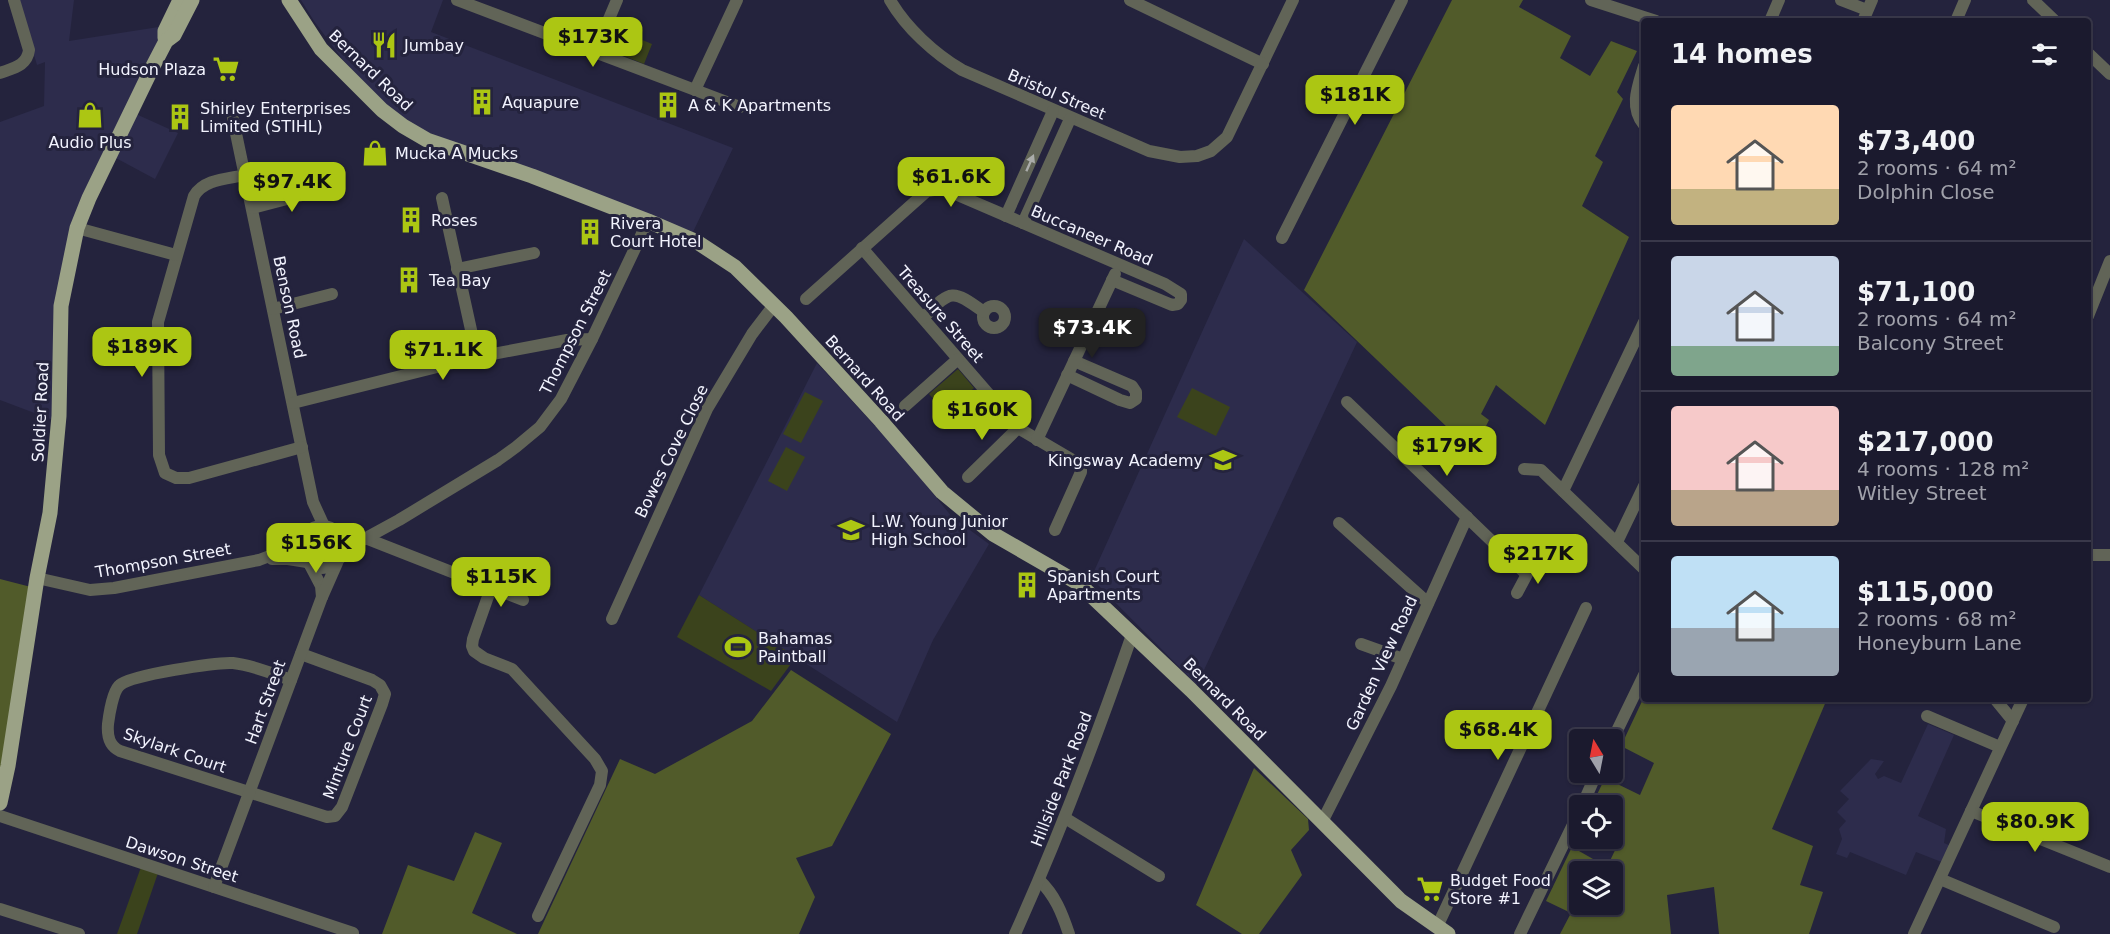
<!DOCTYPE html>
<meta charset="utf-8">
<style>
:root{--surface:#1b1a2e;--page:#242336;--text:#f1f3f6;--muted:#a0a1aa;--line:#39384a;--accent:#acc613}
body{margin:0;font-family:"DejaVu Sans",sans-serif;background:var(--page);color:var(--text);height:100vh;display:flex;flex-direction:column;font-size:22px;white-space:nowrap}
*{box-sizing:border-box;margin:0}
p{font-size:20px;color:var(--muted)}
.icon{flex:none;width:33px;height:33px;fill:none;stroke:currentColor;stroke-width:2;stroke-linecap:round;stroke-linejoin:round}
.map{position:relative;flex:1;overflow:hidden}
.side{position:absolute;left:1641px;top:18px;width:450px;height:684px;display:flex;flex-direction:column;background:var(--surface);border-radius:6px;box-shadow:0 2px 4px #0004,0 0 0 2px var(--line)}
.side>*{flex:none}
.needle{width:39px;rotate:350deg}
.controls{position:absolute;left:1569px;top:729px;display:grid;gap:12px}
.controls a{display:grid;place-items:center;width:54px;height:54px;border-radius:6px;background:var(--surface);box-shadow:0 2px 4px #0004,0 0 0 2px var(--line);font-size:30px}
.price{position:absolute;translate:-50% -51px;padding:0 14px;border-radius:12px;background:var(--accent);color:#111;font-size:20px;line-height:39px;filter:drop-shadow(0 2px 3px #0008)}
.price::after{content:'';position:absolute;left:50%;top:36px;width:18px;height:14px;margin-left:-9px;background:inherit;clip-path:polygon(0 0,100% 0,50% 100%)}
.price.on{background:#222;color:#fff}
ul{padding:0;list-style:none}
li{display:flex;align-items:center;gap:18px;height:150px;padding:0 30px}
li+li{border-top:2px solid var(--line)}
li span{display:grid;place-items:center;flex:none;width:168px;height:120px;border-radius:6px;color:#555}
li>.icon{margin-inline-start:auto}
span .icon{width:72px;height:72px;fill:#fffc;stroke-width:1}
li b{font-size:26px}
h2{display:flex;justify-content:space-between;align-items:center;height:72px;padding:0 30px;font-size:26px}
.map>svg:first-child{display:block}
.built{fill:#2d2c4c}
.green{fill:#3b431c}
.forest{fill:#515b2a;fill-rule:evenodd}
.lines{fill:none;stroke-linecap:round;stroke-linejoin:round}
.minor{stroke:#616457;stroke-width:12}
.major{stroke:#9ba286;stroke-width:15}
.oneway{fill:#aaacaa}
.labels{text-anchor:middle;stroke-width:6;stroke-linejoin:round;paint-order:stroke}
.poi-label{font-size:16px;fill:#f2f3fe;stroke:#24233d;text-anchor:start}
.street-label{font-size:16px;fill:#f2f3fe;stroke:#24233d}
</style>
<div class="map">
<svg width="2110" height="934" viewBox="0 0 2110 934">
<rect width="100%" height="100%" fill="#24233d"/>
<g class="built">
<polygon points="18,0 74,0 69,41 165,26 74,221 53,420 0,400 0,122 44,106 45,62 37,65"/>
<polygon points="301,0 443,0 431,32 733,148 693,232 428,133 390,109 343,60 314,21"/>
<polygon points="136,114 178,133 155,179 114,157"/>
<polygon points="1244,239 1357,342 1197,685 1091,578"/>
<polygon points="817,363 901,454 952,517 989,544 933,640 897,722 699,595"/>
<polygon points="1928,724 1954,735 1918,816 1946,829 1944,843 1951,846 1944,863 1916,852 1906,875 1850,852 1847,858 1836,854 1842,839 1839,829 1846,821 1837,812 1849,799 1840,791 1871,759 1884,761 1875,774 1878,779 1884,776 1901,783"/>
</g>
<g class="green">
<polygon points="613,18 643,30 640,39 652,44 644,64 609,50 604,40"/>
<polygon points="958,369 974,388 946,413 929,394"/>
<polygon points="1192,388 1230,407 1216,436 1177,417"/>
<polygon points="805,392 823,401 801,443 783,434"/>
<polygon points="786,447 805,457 787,491 768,481"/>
<polygon points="699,595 796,657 771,691 677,637"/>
<polygon points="141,867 158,873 137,934 117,934"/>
</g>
<g class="forest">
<polygon points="1452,0 1523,0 1519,7 1571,36 1560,58 1590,76 1611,41 1637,51 1617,92 1623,99 1595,156 1603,162 1582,206 1629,237 1545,425 1496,385 1481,414 1489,420 1473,452 1304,290"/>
<polygon points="0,579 31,587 0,774"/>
<polygon points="791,670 891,734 832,846 796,858 815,897 799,934 538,934 620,759 655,774 752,721"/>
<path d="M1644,697V699H1669L1679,703L1681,699H1827L1772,829L1813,846L1800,885L1823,892L1809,934H1719L1714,887L1667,895L1671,934H1560L1571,913L1546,901L1572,847L1607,867L1618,844L1607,839L1612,838V806L1592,805L1605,778L1640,795L1654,763L1621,746ZM1580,872H1612V904H1580Z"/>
<polygon points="1254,768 1308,819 1309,830 1291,850 1302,875 1259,934 1242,934 1196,905"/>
<polygon points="475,832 502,843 472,913 517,934 382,934 408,865 454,881"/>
</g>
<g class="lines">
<g class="minor">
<polyline points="457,0 740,107"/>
<path d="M890,0C906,28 935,54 962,70L1149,151L1180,157L1197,156L1211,151L1227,137L1293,0"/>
<polyline points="1130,0 1263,64"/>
<polyline points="1591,0 1656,21"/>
<polyline points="1841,0 1867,10"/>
<polyline points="2033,0 2055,21"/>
<polyline points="1770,21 1779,0"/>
<polyline points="1863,21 1872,0"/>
<polyline points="1956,21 1965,0"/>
<polyline points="595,52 617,0"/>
<polyline points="2088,53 2110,74"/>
<path d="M1644,66C1638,86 1629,107 1644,125"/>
<path d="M0,73C13,68 27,66 29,50L14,0"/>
<polyline points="695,90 737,0"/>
<polyline points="233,119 313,502 324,526"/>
<path d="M245,175C227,179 204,179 194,196L158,322L159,455L165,473L176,478H189L302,447"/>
<polyline points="442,198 477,357"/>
<polyline points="252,208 325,189"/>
<polyline points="1006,216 1053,111"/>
<polyline points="1023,223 1070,119"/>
<polyline points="77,228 176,255"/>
<polyline points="1282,238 1402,0"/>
<polyline points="862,248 1018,428 1081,465 1081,472 1055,530"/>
<polyline points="457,269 534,253"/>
<polyline points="806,299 927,191 940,189 953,193 1165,284 1181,294 1181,300 1178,304 1172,305 1112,280"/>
<circle cx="994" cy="317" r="11"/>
<polyline points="273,309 332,294"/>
<polyline points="2088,316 2110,261"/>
<path d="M923,318C951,290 951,288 984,312"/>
<polyline points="1067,375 1120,400 1130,403 1136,399 1136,392 1132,386 1074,361"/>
<polyline points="1347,402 1526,574"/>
<polyline points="293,403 477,357 567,340 592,339"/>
<polyline points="905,406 958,359"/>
<polyline points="1037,440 1115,274"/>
<polyline points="1524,469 1541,470 1644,569"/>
<polyline points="968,477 1018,428"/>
<polyline points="1563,491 1644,322"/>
<polyline points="1339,523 1428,603"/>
<circle cx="322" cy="547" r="21"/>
<polyline points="365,538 523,600"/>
<polyline points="1617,542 1644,486"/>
<polyline points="344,550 399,520 498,460 516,447 540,427 561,399 592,339 648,221"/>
<polyline points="2088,555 2110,555"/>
<polyline points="272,559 288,559 307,562"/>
<polyline points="310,565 321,586 322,597"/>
<polyline points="37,578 90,590 114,588 259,560 288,549 302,540"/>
<polyline points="491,588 473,639 472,646 474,651 484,658 512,669 595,759 602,771 600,785 538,916"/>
<polyline points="1517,593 1533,563"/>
<polyline points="612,619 707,409 752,334 774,305"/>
<polyline points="1361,644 1403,659"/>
<path d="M291,680C273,674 253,665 233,663C217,662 131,675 120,685C113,690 109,716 108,724C107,736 109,746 120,751L327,817L335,816L342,807L382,704L385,694L380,685L372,680L301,654"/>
<polyline points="1995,699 2013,721"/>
<polyline points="1927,716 2000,747"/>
<polyline points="1612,741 1644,675"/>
<polyline points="1582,806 1597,772"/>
<polyline points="1971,811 2110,867"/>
<polyline points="0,816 353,933"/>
<polyline points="1065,818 1159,876"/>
<polyline points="1322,822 1391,686 1467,517"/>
<polyline points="1940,879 2054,927"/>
<path d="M1039,880C1055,895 1062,913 1069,934"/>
<polyline points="214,887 322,597 337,563"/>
<polyline points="0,909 79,934"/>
<polyline points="1437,927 1586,608"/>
<path d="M1015,934C1059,836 1097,736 1132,635"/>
<polyline points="1520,934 1580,810"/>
<polyline points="1914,934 2023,699"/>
</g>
<g class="major">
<polyline points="289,0 321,49 382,110 403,126 427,140 532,176 648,221 697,242 735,267 786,317 881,421 942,492 993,534 1078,583 1191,690 1401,901 1448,934"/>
<polyline points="165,38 165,31 180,0"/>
<polyline points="0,803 8,766 37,578 50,513 59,416 61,306 77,228 89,198 153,66 166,41 174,35 192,0"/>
</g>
</g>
<defs><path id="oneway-solid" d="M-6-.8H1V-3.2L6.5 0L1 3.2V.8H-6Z" transform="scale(1.5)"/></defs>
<use class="oneway" href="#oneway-solid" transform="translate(1030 163) rotate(-66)"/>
<defs>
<g id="restaurant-bare" transform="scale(2.07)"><path d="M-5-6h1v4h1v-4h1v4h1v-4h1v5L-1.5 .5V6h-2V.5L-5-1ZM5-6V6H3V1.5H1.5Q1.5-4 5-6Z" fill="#acc613" stroke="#24233d" stroke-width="2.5" paint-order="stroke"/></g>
<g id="supermarket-bare" transform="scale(2.07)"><path d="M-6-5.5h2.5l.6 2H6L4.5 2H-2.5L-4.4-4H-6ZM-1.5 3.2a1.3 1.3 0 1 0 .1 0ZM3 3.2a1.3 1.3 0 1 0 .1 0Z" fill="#acc613" stroke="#24233d" stroke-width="2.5" paint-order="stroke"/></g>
<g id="building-bare" transform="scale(2.07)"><path d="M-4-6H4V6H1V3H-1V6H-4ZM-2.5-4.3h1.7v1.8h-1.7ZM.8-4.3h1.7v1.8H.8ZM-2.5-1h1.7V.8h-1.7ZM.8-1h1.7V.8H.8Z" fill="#acc613" stroke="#24233d" stroke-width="2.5" paint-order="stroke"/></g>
<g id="shop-bare" transform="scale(2.07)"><path d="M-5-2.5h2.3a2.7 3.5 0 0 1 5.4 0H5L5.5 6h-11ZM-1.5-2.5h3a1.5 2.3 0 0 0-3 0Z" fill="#acc613" stroke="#24233d" stroke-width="2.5" paint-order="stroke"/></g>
<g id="school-bare" transform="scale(2.07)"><path d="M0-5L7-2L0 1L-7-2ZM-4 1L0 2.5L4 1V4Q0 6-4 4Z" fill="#acc613" stroke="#24233d" stroke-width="2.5" paint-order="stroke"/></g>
<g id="stadium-bare" transform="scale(2.07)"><path d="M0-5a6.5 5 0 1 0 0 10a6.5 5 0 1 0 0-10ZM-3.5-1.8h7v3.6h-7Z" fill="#acc613" stroke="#24233d" stroke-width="2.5" paint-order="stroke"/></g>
</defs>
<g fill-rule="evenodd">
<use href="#restaurant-bare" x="384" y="45"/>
<use href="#supermarket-bare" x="226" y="69"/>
<use href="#building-bare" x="482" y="102"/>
<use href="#building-bare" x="668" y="105"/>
<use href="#shop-bare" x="90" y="115"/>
<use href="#building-bare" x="180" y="117"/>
<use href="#shop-bare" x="375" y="153"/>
<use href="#building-bare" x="411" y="220"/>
<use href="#building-bare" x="590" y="232"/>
<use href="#building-bare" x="409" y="280"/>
<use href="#school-bare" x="1223" y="460"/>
<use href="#school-bare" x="851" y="530"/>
<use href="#building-bare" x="1027" y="585"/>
<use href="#stadium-bare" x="738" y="647"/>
<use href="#supermarket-bare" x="1430" y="889"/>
</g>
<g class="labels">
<g class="poi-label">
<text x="404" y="51">Jumbay</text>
<text x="206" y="75" text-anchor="end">Hudson Plaza</text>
<text x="502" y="108">Aquapure</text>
<text x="688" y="111">A &amp; K Apartments</text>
<text x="200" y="114">Shirley Enterprises<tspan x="200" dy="18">Limited (STIHL)</tspan></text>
<text x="90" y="148" text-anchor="middle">Audio Plus</text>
<text x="395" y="159">Mucka A Mucks</text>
<text x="431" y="226">Roses</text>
<text x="610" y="229">Rivera<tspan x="610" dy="18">Court Hotel</tspan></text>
<text x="429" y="286">Tea Bay</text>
<text x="1203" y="466" text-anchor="end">Kingsway Academy</text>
<text x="871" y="527">L.W. Young Junior<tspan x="871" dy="18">High School</tspan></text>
<text x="1047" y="582">Spanish Court<tspan x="1047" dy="18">Apartments</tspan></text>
<text x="758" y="644">Bahamas<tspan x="758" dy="18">Paintball</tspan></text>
<text x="1450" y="886">Budget Food<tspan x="1450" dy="18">Store #1</tspan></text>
</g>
<g class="street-label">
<text transform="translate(371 70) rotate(44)" y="6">Bernard Road</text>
<text transform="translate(1057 94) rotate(23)" y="6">Bristol Street</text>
<text transform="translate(1092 235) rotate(23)" y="6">Buccaneer Road</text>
<text transform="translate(290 307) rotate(78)" y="6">Benson Road</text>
<text transform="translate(941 314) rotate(49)" y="6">Treasure Street</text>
<text transform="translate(575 332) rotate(-63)" y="6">Thompson Street</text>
<text transform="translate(865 378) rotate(48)" y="6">Bernard Road</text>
<text transform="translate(40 412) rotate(-87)" y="6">Soldier Road</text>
<text transform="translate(671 451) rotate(-64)" y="6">Bowes Cove Close</text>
<text transform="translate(163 560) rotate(-10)" y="6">Thompson Street</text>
<text transform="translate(1381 663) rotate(-65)" y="6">Garden View Road</text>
<text transform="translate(1225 699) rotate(45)" y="6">Bernard Road</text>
<text transform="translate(265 702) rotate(-70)" y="6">Hart Street</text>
<text transform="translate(347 747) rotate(-69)" y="6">Minture Court</text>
<text transform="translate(175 750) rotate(19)" y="6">Skylark Court</text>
<text transform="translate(1061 779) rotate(-69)" y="6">Hillside Park Road</text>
<text transform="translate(182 859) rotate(18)" y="6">Dawson Street</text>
</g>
</g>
</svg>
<div class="controls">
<a><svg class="needle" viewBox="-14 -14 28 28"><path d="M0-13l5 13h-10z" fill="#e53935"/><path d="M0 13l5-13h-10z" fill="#a0a1aa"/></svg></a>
<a><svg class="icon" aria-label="locate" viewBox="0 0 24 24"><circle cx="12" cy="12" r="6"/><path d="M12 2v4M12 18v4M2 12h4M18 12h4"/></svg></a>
<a><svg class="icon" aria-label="layers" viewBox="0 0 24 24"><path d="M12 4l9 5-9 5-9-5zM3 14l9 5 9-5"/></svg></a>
</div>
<b class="price" style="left:593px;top:68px">$173K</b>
<b class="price" style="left:1355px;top:126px">$181K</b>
<b class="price" style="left:951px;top:208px">$61.6K</b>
<b class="price" style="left:292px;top:213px">$97.4K</b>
<b class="price on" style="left:1092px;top:359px">$73.4K</b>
<b class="price" style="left:142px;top:378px">$189K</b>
<b class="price" style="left:443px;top:381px">$71.1K</b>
<b class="price" style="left:982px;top:441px">$160K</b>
<b class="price" style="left:1447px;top:477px">$179K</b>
<b class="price" style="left:316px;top:574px">$156K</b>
<b class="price" style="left:1538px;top:585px">$217K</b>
<b class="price" style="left:501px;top:608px">$115K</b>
<b class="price" style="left:1498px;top:761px">$68.4K</b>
<b class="price" style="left:2035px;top:853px">$80.9K</b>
<section class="side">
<h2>14 homes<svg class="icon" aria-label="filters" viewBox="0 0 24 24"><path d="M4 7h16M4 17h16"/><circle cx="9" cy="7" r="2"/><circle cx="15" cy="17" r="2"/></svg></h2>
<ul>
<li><span style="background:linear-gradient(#ffd9b3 70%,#c2b280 0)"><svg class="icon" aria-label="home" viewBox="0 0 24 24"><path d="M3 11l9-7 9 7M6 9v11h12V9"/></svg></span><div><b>$73,400</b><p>2 rooms · 64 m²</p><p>Dolphin Close</p></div></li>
<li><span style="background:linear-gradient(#c9d6e8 75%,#7fa58c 0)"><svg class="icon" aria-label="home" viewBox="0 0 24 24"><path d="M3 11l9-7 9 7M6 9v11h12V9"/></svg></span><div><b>$71,100</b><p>2 rooms · 64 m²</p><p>Balcony Street</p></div></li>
<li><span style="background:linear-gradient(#f6c9c9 70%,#b9a48a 0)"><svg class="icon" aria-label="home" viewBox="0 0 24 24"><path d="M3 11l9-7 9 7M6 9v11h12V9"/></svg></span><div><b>$217,000</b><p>4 rooms · 128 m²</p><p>Witley Street</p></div></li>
<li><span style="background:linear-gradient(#bfe0f5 60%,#9aa5b1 0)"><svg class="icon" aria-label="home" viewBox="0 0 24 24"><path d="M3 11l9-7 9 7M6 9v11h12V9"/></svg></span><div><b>$115,000</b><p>2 rooms · 68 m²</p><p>Honeyburn Lane</p></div></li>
</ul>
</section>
</div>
